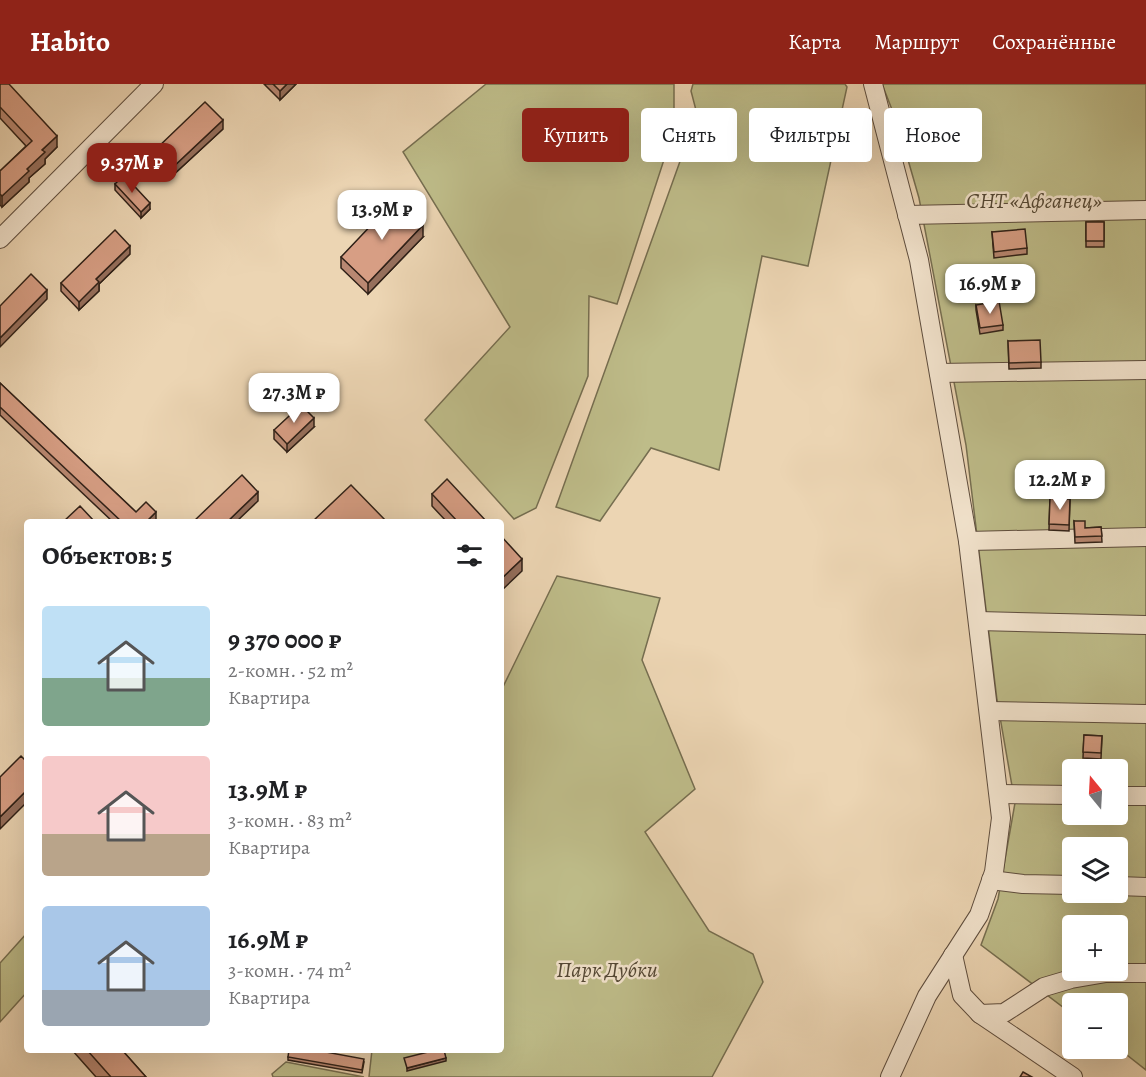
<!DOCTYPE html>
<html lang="ru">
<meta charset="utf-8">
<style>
:root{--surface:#fff;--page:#f2f2f2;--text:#202124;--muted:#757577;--accent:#8f2418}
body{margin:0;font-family:Alegreya,serif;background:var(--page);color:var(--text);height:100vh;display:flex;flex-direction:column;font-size:22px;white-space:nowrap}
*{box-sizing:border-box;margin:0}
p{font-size:20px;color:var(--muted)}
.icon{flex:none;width:33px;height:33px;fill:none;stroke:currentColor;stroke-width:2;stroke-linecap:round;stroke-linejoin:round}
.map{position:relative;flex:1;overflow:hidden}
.panel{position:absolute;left:24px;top:435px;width:480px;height:534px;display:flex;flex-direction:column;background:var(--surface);border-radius:6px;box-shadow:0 6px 24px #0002}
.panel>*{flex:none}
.top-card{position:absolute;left:522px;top:24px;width:534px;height:54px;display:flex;gap:12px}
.needle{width:39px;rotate:342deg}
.controls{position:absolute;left:1062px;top:675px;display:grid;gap:12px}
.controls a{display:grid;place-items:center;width:66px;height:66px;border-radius:6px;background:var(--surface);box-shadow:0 6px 24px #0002;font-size:30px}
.price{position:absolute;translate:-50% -51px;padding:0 14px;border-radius:12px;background:#fff;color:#222;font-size:20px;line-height:39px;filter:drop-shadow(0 2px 3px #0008)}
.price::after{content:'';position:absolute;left:50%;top:36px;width:18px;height:14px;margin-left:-9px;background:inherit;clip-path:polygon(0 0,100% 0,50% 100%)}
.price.selected{background:var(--accent);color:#fff}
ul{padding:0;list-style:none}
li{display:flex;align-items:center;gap:18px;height:150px;padding:0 18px}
li span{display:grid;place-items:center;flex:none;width:168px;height:120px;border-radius:6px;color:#555}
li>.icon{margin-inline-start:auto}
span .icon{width:72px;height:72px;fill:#fffc;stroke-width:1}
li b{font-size:26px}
h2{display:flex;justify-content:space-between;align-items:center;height:72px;padding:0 18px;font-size:26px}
.tag{padding:0 21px;border-radius:6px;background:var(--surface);box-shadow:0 6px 24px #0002;font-size:21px;line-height:54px}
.tag.selected{background:var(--accent);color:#fff}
header{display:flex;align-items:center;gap:36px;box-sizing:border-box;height:84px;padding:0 30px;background:var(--accent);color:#fff}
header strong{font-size:28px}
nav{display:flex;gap:33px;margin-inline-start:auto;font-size:21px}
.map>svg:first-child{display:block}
.green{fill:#bebc89;stroke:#766e50;stroke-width:1.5;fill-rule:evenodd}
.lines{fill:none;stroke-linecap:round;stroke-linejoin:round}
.minor-casing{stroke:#5e4d3e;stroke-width:20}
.minor{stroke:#f3e4ce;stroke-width:18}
.wall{fill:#b98872;stroke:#2f2017;stroke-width:1.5}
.shaded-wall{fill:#966f5c;stroke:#2f2017;stroke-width:1.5}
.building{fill:#d79e84;stroke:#2f2017;stroke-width:1.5}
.labels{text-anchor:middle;stroke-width:5;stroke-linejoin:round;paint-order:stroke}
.park-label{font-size:22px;font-style:italic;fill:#534734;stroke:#f3e4ce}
</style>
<header>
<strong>Habito</strong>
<nav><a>Карта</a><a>Маршрут</a><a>Сохранённые</a></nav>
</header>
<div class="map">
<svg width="1146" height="993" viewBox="0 0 1146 993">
<rect width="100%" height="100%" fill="#ecd5b3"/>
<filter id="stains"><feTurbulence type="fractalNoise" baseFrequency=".00333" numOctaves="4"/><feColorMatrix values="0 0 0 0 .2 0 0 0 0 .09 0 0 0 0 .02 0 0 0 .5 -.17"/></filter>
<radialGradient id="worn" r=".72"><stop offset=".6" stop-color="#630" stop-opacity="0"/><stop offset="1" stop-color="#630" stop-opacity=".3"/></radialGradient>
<g class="green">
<polygon points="486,0 674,0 674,45 617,220 589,212 588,292 536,424 514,435 425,336 510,243 403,68"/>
<polygon points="693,0 845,0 847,3 808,182 762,172 719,386 651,364 600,437 556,423 697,30 691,7"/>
<path d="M882,0H1146V986L1118,964V920H1072V930L981,861L998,815L1015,719L997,616L966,361L919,114L898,41ZM1072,686H1118V730H1072ZM1072,764H1118V808H1072ZM1072,842H1118V886H1072Z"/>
<polygon points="557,492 660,514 642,576 695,705 645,748 709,847 753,870 763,898 712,993 369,993 372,966 501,966 501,607"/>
<polygon points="27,849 27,908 0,938 0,879"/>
<polygon points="286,978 364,993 273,993 272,990"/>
</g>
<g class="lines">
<g class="minor-casing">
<g id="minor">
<polyline points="873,0 919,176 968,457 1001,734 994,788 979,831 927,912 890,993"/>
<polyline points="907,131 1146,126"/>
<polyline points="0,155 154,0"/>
<polyline points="939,289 1146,286"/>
<polyline points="968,457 1146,453"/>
<polyline points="978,537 1146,541"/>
<polyline points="989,627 1146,630"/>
<polyline points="999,710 1072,711"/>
<polyline points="1118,712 1146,712"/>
<polyline points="991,796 1023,800 1072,801"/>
<polyline points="1118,802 1146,803"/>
<polyline points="953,871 962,911 980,930 1004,929 1044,903 1071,895 1106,889 1146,889"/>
<polyline points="980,930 1073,993"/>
</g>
</g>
<use href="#minor" class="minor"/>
</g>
<g class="wall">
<polygon points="0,0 57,63 45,75 45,80 29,94 29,98 2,123 0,121 0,87 26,62 0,34"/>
<polygon points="264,0 296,0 280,16"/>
<polygon points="223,45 171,93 154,75 154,67"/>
<polygon points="115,100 150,125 141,134 115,106"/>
<rect x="1086" y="138" width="18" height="25"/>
<polygon points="992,148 1027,164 1027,170 994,174"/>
<polygon points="423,153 368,210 341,184 341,173"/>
<polygon points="130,170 99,200 99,207 79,226 61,207 61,199"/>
<polygon points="976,221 1003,241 1003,246 980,250 976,226"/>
<polygon points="1008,257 1041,278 1041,284 1009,285"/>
<polygon points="0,299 136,428 156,436 154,438 113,438 0,331"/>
<polygon points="314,343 287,368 274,355 274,346"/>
<polygon points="432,410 487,438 447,438 432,422"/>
<polygon points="1050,414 1070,415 1069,447 1049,446"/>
<polygon points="1074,437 1085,444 1101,443 1102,458 1075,459"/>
<polygon points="1084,651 1102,652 1101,675 1083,674"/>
<polygon points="72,966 122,966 146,993 96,993"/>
<polygon points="288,973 364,978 362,989 288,976"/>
</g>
<g class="shaded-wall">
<polygon points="287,0 296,0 280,16 280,7"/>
<polygon points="223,36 223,45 171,93 171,85"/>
<polygon points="57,52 57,63 45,75 45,80 29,94 29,98 2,123 2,112 27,85 42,66"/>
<polygon points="150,119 150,125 141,134 141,128"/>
<polygon points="423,141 423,153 368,210 368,199"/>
<polygon points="130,162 130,170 99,200 99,207 79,226 79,218 96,195"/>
<polygon points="47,206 47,215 0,263 0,254"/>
<polygon points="314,334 314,343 287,368 287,360"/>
<polygon points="258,408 258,417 236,438 227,438"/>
<polygon points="156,428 156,436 154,438 146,438"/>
<polygon points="522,475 522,487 501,507 501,495"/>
<polygon points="27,706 27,718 0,745 0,733"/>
<polygon points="446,974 446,977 407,987 407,984"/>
</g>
<g class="building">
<polygon points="0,0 9,0 57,52 42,66 45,68 27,85 29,87 2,112 0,110 0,87 32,57 0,23"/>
<polygon points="273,0 287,0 280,7"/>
<polygon points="205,18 223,36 171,85 154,67"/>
<polygon points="124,91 150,119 141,128 115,100"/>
<polygon points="396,115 423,141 368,199 341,173"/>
<rect x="1086" y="138" width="18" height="19"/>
<polygon points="1025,145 1027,164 994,168 992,148"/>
<polygon points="115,146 130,162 96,195 99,198 79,218 61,199"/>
<polygon points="31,190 47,206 0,254 0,222"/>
<polygon points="999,217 1003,241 980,244 976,221"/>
<polygon points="1040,256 1041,278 1009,279 1008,257"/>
<polygon points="0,299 136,428 146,418 156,428 146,438 122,438 0,323"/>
<polygon points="301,321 314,334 287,360 274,346"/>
<polygon points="242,391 258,408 227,438 196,438 194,437"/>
<polygon points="447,395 487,438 458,438 432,410"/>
<polygon points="351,401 387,438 312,438"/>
<polygon points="1050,414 1070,415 1069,441 1049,440"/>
<polygon points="80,422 95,438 63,438"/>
<polygon points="1074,437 1085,437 1085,444 1101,443 1102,452 1075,453"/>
<polygon points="501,452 522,475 501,495"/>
<polygon points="1084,651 1102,652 1101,669 1083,668"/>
<polygon points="21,672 27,678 27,706 0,733 0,693"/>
<polygon points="87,966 122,966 146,993 111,993"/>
<polygon points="289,966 315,966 364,975 362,986 288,973"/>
<polygon points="436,966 444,966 446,974 407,984 404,974"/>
<polygon points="1023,988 1032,993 1020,993"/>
</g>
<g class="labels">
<g class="park-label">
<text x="1034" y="124">СНТ «Афганец»</text>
<text x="607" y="893">Парк Дубки</text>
</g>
</g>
<rect width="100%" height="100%" filter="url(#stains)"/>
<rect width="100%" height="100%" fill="url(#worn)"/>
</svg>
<div class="controls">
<a><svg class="needle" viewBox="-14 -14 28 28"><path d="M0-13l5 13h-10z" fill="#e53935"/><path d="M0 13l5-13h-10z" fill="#757577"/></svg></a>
<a><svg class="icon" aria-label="layers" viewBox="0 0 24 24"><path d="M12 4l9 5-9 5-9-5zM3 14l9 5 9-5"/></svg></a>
<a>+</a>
<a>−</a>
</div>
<b class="price selected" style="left:132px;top:110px">9.37M ₽</b>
<b class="price" style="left:382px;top:157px">13.9M ₽</b>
<b class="price" style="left:990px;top:231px">16.9M ₽</b>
<b class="price" style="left:294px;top:340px">27.3M ₽</b>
<b class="price" style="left:1060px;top:427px">12.2M ₽</b>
<div class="top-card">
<a class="tag selected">Купить</a>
<a class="tag">Снять</a>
<a class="tag">Фильтры</a>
<a class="tag">Новое</a>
</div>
<section class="panel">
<h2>Объектов: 5<svg class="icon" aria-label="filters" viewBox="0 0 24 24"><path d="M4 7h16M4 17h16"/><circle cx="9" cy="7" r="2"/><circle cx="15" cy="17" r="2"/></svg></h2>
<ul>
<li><span style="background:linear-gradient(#bfe0f5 60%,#7fa58c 0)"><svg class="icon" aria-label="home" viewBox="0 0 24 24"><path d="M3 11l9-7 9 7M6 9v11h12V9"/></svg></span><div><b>9 370 000 ₽</b><p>2-комн. · 52 m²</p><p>Квартира</p></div></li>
<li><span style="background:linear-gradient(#f6c9c9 65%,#b9a48a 0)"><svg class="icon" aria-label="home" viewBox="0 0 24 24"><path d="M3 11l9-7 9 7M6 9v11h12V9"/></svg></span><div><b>13.9M ₽</b><p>3-комн. · 83 m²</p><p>Квартира</p></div></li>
<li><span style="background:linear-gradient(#a9c7e8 70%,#9aa5b1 0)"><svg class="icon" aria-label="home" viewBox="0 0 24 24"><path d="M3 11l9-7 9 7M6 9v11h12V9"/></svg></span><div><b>16.9M ₽</b><p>3-комн. · 74 m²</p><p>Квартира</p></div></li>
</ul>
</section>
</div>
